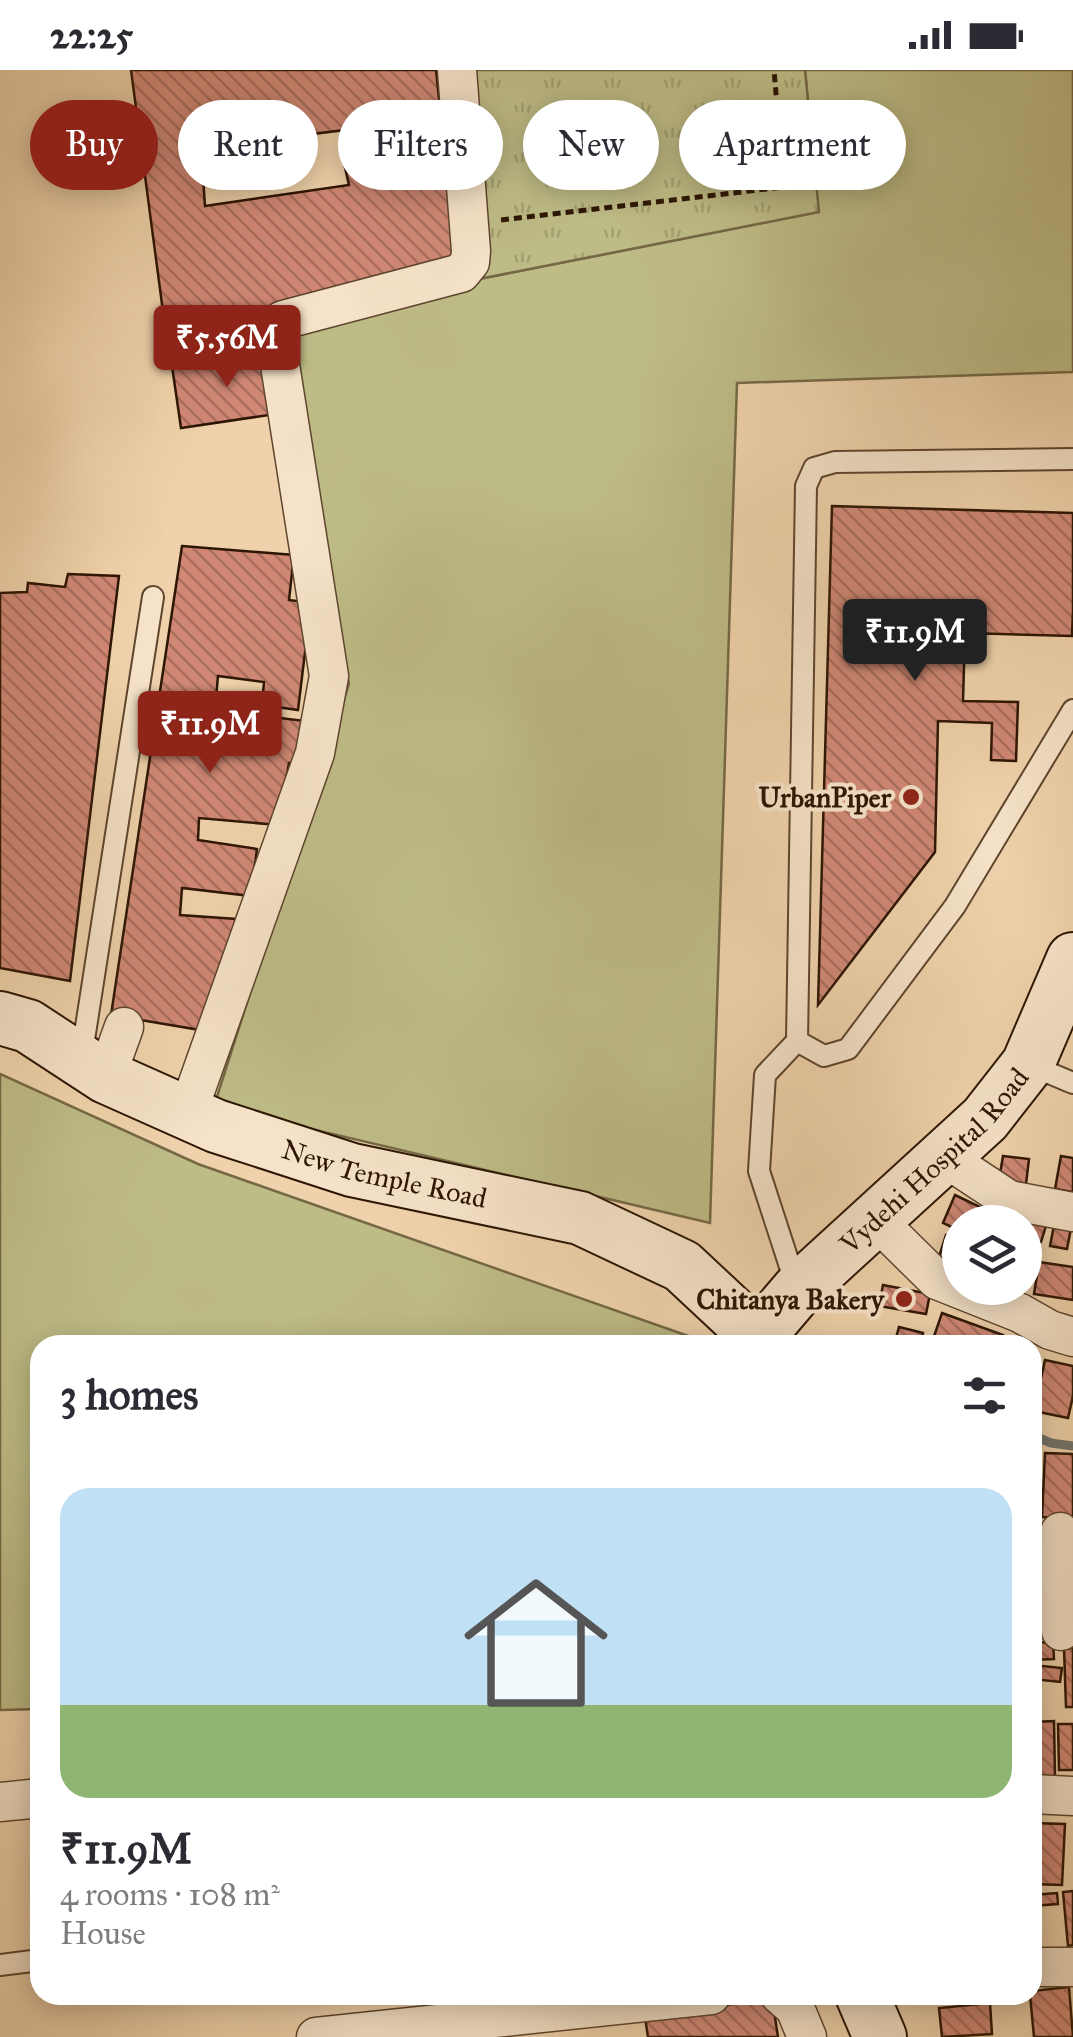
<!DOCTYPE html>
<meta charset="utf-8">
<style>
:root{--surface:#fff;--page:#f7f7f7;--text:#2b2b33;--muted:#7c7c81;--accent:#8f2418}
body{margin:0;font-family:"IM FELL Great Primer",serif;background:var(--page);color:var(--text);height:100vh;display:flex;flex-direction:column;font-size:38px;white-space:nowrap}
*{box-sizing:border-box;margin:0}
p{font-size:32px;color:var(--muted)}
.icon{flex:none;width:55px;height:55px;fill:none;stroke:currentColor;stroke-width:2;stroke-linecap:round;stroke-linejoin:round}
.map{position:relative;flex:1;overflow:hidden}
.details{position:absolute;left:30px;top:1265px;width:1012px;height:670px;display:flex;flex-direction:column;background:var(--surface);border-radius:30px;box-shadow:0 5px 25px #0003}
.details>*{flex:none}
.banner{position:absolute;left:30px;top:30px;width:1015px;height:90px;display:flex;gap:20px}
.fabs{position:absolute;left:942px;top:1135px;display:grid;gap:20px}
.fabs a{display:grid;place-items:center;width:100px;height:100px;border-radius:50%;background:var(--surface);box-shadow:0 5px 25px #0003;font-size:50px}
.price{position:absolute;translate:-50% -85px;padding:0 22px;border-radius:10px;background:var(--accent);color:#fff;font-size:32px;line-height:65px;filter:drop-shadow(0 2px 5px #0008)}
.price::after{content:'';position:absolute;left:50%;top:60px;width:30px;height:22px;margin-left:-15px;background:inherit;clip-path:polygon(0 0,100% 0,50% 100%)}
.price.active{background:#222;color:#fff}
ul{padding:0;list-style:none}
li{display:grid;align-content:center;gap:20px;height:530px;padding:0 30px}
li span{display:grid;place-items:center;height:310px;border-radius:30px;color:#555}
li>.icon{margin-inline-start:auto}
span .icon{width:180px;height:180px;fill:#fffc;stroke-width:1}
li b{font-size:42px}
h2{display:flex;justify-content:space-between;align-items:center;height:120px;padding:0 30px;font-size:42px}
.chip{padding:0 35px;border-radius:45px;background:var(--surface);box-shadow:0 5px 25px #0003;font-size:35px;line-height:90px}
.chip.active{background:var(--accent);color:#fff}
.status{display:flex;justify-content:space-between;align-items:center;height:70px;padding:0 50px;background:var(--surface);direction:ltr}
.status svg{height:28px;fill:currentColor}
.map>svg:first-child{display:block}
.green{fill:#bdbb86;stroke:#756845;stroke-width:2.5}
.park{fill:url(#park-tufts);stroke:#756845;stroke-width:2.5}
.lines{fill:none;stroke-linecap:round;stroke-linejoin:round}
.stream{stroke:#71756e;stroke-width:9}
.building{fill:url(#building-back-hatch);stroke:#2d1604;stroke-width:2.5}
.lane-casing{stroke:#5e452e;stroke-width:24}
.street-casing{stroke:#5e452e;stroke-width:41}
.secondary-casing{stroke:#2d1604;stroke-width:56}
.path{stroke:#2d1604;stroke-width:5;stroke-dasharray:8 5;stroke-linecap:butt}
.lane{stroke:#f5e2c8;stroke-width:20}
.street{stroke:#f5e2c8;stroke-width:38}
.secondary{stroke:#f5e2c8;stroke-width:52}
.poi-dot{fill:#8f2418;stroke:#f5e2c8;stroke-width:4}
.labels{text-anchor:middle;stroke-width:8;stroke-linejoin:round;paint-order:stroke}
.poi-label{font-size:28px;font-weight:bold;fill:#2d1604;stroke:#f5e2c8;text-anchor:end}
.street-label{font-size:28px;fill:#2d1604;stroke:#f5e2c8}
</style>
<div class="status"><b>22:25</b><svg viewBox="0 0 49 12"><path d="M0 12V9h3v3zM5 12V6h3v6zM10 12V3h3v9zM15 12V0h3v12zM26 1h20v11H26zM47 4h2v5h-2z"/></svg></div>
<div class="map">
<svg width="1073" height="1967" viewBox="0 0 1073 1967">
<defs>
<pattern id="park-tufts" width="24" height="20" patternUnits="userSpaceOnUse" patternTransform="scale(2.5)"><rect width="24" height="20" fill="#bdbb86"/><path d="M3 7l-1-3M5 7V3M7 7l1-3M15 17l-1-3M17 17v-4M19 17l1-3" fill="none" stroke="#a3a072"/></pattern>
<pattern id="building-back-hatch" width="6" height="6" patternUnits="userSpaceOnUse" patternTransform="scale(2.5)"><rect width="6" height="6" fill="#d08875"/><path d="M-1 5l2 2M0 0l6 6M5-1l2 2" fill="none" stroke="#a96e5e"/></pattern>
</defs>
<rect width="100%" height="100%" fill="#efd2ab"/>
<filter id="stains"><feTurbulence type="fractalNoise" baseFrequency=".002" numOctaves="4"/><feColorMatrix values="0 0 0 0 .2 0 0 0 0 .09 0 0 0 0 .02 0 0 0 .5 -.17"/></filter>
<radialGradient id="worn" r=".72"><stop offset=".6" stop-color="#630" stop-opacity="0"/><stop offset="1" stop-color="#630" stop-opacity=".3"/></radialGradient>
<g class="green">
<polygon points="805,0 1073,0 1073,302 737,313 710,1153 214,1036 349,614 285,268 479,209 818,142"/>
<polygon points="0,1004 198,1094 714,1275 40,1275 40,1639 0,1640"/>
</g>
<polygon class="park" points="470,0 805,0 819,142 479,209"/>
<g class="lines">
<g class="stream">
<polyline points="793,1273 797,1275"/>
<polyline points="1032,1365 1051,1373 1073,1376"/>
</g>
</g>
<g class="building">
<polygon points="131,0 436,0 441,48 201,78 205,136 349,115 344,93 451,83 464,187 167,272"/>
<polygon points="272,281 282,343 181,358 172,296"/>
<polygon points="832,436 1073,443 1073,540 1072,566 965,563 963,631 1018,632 1016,691 991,690 992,653 938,651 935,782 818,935"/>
<polygon points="182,476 294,485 289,530 311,533 298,640 262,635 264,612 218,606 215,640 313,652 309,693 289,693 278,755 199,748 198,770 257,779 251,826 182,818 180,845 236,849 225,915 206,961 111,945"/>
<polygon points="68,504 119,506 70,911 0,898 0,523 27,522 28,513 65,517"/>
<polygon points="1003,1086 1029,1089 1026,1114 999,1110"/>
<polygon points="1061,1086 1073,1088 1073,1122 1055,1119"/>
<polygon points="955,1125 982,1138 975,1152 960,1152 960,1161 943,1153"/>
<polygon points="1022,1137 1049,1146 1041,1172 1025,1167 1025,1152 1017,1152"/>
<polygon points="1055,1150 1072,1153 1067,1179 1050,1176"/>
<polygon points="946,1165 960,1169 960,1179 953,1201 936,1196"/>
<polygon points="1039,1192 1073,1197 1073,1230 1034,1224"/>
<polygon points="883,1215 930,1224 926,1244 879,1236"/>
<polygon points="942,1243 1003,1265 1000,1275 931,1275"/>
<polygon points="899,1257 923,1263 920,1275 894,1275"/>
<polygon points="1045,1290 1073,1296 1073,1326 1068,1348 1034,1341"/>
<polygon points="1045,1383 1073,1384 1073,1448 1042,1447"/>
<polygon points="1053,1572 1054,1589 1032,1590 1032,1573"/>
<polygon points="1064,1578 1073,1578 1073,1637 1066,1637"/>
<polygon points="1033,1595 1062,1598 1060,1612 1032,1609"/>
<polygon points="1054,1651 1055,1707 1032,1707 1032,1652"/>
<polygon points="1058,1654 1073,1654 1073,1700 1059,1700"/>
<polygon points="1032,1753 1065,1754 1062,1815 1032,1814"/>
<polygon points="1073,1821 1073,1875 1068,1876 1063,1822"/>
<polygon points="1057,1823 1058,1834 1032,1836 1032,1825"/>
<polygon points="1069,1917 1073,1967 1034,1967 1030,1925 1032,1925 1032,1921"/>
<polygon points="772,1928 778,1967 648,1967 645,1947"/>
<polygon points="990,1933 992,1964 942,1967 939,1938"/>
</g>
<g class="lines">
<g class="lane-casing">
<g id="lane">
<polyline points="1073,389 835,392 814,398 806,416 797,971 824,986 848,979 955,836 1073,640"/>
<polyline points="81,989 153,527"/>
<polyline points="1030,995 1073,1013"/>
<polyline points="796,1215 759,1101 765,1005 797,971"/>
<polyline points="0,1895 40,1890"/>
</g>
</g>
<g class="street-casing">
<g id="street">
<polyline points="106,1007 124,957"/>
<polyline points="187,1044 315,683 329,606 275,263 276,255 283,250 461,203 470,192 471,181 457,0"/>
<polyline points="944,1087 1009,1130 1073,1142"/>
<polyline points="875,1149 937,1210 1020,1243 1050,1260 1073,1267"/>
<polyline points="1060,1462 1061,1561"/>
<polyline points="1032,1724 1073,1726"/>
<polyline points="0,1732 40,1728"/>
<polyline points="1032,1897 1073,1897"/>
<polyline points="780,1925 795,1938 807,1967"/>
<polyline points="316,1967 711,1925"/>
</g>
</g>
<g class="secondary-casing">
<g id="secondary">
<path id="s1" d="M0,948L28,956L106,1007L216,1056L352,1100L580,1148L682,1196L758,1267"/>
<path id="s2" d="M758,1267L798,1220L985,1049L1028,994L1073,889"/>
<polyline points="862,1925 880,1967"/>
</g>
</g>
<polyline class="path" points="501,150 784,117 774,0"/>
<use href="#lane" class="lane"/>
<use href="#street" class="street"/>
<use href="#secondary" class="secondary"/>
</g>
<g class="poi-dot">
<circle cx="911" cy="727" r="10"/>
<circle cx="904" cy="1229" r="10"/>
</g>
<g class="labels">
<g class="poi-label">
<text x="891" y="737">UrbanPiper</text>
<text x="884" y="1239">Chitanya Bakery</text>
</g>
<g class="street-label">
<text dy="10" stroke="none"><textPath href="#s2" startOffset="250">Vydehi Hospital Road</textPath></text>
<text dy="10" stroke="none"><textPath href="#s1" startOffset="418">New Temple Road</textPath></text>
</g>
</g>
<rect width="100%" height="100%" filter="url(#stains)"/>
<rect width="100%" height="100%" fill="url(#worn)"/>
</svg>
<div class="fabs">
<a><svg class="icon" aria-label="layers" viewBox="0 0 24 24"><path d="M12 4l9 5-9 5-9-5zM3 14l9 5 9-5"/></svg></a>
</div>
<b class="price" style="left:227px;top:320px">₹5.56M</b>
<b class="price active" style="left:915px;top:614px">₹11.9M</b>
<b class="price" style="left:210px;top:706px">₹11.9M</b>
<div class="banner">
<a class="chip active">Buy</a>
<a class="chip">Rent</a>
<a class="chip">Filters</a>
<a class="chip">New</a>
<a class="chip">Apartment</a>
</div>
<section class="details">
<h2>3 homes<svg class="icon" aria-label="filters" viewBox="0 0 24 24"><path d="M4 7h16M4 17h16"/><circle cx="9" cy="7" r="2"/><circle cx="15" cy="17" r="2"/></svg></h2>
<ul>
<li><span style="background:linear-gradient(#bfe0f5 70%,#8fb573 0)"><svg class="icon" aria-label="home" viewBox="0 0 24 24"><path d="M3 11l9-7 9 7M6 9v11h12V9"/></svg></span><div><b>₹11.9M</b><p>4 rooms · 108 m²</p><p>House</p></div></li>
</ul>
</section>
</div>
